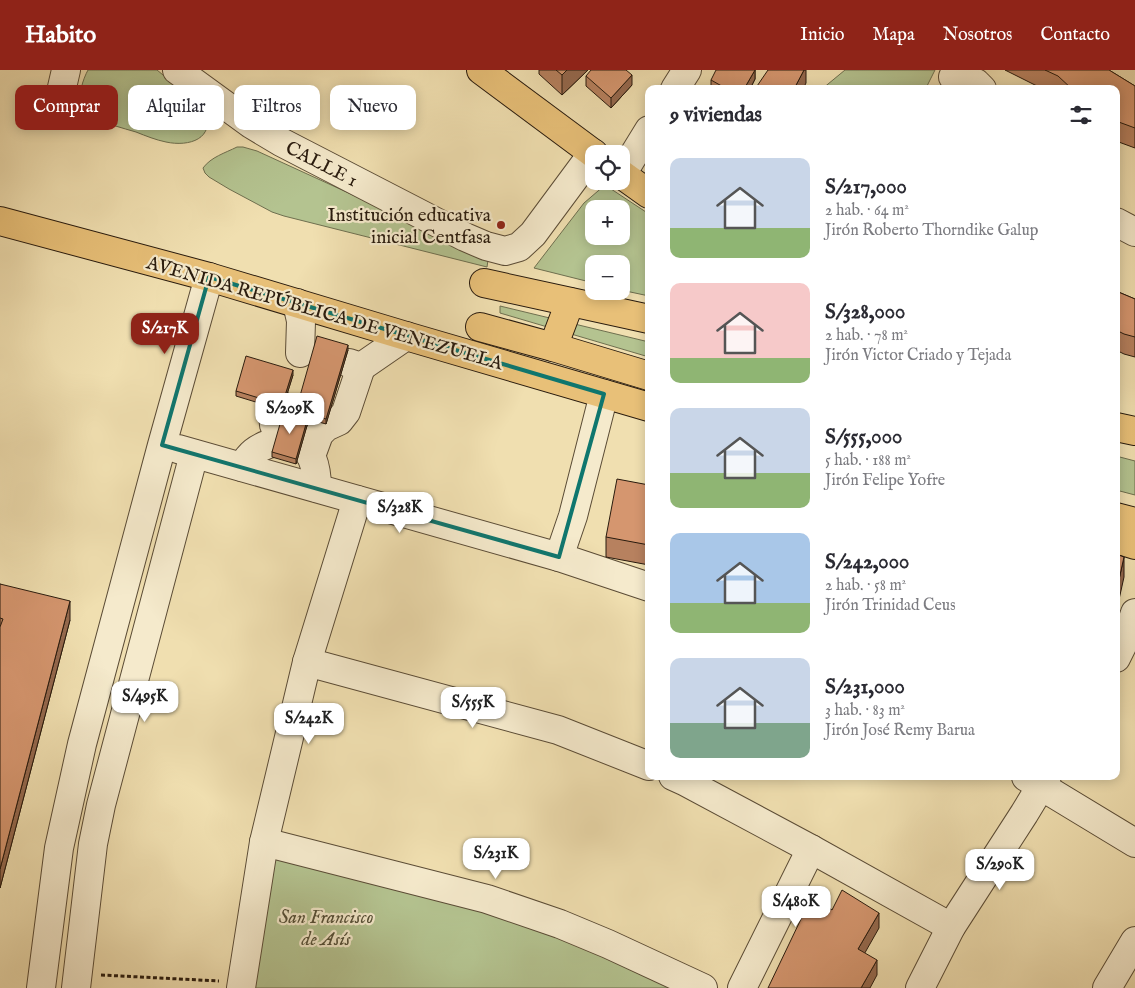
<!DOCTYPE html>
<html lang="es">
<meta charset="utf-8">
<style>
:root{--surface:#fff;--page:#f2f2f3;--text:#2b2b33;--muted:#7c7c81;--accent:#8f2418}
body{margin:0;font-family:"IM FELL English",serif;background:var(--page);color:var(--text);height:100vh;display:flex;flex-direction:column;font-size:19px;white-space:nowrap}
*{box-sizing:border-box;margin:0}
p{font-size:16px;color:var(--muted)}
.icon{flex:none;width:28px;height:28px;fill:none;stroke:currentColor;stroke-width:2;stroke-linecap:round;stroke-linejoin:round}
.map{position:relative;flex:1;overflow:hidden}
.panel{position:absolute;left:645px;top:15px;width:475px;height:695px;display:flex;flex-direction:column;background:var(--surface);border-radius:10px;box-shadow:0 2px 12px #0003}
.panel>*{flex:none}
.top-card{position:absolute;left:15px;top:15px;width:475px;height:45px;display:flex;gap:10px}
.controls{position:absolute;left:585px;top:75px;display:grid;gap:10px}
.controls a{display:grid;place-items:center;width:45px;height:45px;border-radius:10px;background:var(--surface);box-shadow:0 2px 12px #0003;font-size:25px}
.price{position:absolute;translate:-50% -42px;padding:0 11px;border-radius:10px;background:#fff;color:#222;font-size:16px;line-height:32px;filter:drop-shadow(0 1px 2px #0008)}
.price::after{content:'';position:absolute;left:50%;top:30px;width:15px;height:11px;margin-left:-8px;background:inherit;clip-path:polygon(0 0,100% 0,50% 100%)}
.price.active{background:var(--accent);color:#fff}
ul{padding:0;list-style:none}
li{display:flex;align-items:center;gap:15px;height:125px;padding:0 25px}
li span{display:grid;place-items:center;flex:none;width:140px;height:100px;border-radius:10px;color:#555}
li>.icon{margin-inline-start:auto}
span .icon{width:60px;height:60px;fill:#fffc;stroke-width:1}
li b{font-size:21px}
h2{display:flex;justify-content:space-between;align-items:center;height:60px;padding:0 25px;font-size:21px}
.pill{padding:0 18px;border-radius:10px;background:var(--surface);box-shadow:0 2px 12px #0003;font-size:18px;line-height:45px}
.pill.active{background:var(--accent);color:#fff}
header{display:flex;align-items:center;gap:30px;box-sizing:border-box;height:70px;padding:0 25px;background:var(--accent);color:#fff}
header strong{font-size:24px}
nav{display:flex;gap:28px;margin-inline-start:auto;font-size:18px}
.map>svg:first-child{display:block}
.green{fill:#b4c390;stroke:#6e6f4f;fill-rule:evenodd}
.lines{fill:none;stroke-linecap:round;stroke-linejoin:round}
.minor-casing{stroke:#5b4c36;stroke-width:30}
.major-casing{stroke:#291b0e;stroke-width:30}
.path{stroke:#291b0e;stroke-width:3;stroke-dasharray:4 2.5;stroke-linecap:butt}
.minor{stroke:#f5eacc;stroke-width:28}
.major{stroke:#e8c078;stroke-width:28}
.wall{fill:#b7815f;stroke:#291b0e}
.shaded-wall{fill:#95694e;stroke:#291b0e}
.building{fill:#d5966f;stroke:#291b0e}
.marked{fill:none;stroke:#0f766e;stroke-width:4;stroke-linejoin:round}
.poi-dot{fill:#8f2418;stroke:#f5eacc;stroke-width:2}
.labels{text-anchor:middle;stroke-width:4.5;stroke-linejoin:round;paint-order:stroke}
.street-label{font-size:19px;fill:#291b0e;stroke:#f5eacc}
.poi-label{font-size:19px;fill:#291b0e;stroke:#f5eacc;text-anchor:end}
.park-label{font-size:19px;font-style:italic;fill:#534d35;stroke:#f5eacc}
</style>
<header>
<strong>Habito</strong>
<nav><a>Inicio</a><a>Mapa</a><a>Nosotros</a><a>Contacto</a></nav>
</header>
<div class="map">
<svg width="1135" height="918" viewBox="0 0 1135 918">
<rect width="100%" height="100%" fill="#f0dfb0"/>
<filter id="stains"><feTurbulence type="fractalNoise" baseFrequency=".004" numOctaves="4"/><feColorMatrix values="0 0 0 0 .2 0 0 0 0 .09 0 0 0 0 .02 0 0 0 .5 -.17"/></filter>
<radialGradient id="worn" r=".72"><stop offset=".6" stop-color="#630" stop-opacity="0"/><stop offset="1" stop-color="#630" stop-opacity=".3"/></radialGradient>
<g class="green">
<path d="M88,0H157L205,40C216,69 189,77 166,72C156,70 146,66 136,62C122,58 108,54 95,49C90,45 85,42 82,37C77,27 83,9 88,0Z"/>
<polygon points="845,0 935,0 926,18 925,19 822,19"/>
<path d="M237,77H243L257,81L484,185L488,190L487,197L284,146L272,142L229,119L209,107L205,103L203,98C211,87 225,83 237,77Z"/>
<path d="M605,115L649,144V226L621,220V194H594V213L534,198L584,133ZM594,139H621V166H594Z"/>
<polygon points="500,236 649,272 649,287 500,243"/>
<polygon points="1116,386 1135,391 1135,425 1116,420"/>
<polygon points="286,783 573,868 671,918 254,918 269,795 276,788"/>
</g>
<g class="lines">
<g class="minor-casing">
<g id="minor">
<polyline points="177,0 251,54 281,72 465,167 486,176 505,181 519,177 533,164 593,83"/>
<polyline points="953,7 976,13 982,19"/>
<polyline points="675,19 687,0"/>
<polyline points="60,26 66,0"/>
<polyline points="622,104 649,60"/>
<polyline points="1116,152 1135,162"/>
<polyline points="297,233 301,251 300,283"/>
<polyline points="349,293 361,297 406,266"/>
<path d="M278,333C272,354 270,355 286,371"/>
<polyline points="178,379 559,487 649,517"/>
<polyline points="311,386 319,364 326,357 339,351 346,342 361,297"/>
<path d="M242,397C245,392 249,386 254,382C270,369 301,366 312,388C316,398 317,408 317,418"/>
<polyline points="559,487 573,446 604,324"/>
<polyline points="1116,588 1128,564 1135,543"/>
<polyline points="307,592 558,660 649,696"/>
<polyline points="673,706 684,711 811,779 951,857"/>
<polyline points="1026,707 1135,773"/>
<polyline points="264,772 487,829 560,854 608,874 703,918"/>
<polyline points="41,918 59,778 82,674 162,375 209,207"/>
<polyline points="76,918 93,774 101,735 194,384"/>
<polyline points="241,918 264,772 307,592 357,430"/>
<polyline points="742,918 811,779"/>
<polyline points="920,918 951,857 1024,744 1047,706"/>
<polyline points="1107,918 1135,871"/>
</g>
</g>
<g class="major-casing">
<g id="major">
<polyline points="481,0 594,84"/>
<polyline points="621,104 649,124"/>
<polyline points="0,151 209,207 406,266 649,337"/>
<polyline points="484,213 649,249"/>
<polyline points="480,257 553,277 649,306"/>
<polyline points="553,277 570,232"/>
<polyline points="1116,357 1135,361"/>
<polyline points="1116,447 1135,452"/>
<polyline points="1116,469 1135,475"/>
</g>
</g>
<polyline class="path" points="101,905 219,911"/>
<use href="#minor" class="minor"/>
<use href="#major" class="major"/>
</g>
<g class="wall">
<polygon points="539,0 588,0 562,25 539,4"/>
<polygon points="755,0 755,9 750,19 711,19 711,10"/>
<polygon points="1005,0 1109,0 1135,16 1135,78 1116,71 1116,19 1043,19"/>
<polygon points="586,6 632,15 611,38 586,16"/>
<polygon points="1116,221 1135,229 1135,287 1124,284 1116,280"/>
<polygon points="348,280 326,354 308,349 308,352 296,394 272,387 272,382 296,343 296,340"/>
<polygon points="293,305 282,340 236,326 236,321"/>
<polygon points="649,415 649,495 606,487 606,467"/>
<polygon points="0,514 70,550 0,818"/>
</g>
<g class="shaded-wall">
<polygon points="567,0 588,0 562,25 562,5"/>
<polygon points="755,0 755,9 750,19 744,19"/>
<polygon points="804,0 806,0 806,13 803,19 794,19"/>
<polygon points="632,5 632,15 611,38 611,28"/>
<polygon points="348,275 348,280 326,354 326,349"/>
<polygon points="293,300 293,305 282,340 282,335"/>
<polygon points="308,347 308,352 296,394 296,389"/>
<polygon points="1124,487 1124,507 1116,543 1116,523"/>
<polygon points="70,531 70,550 0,818 0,799"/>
<polygon points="879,843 879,858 858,895 858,879"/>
<polygon points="877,890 877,905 870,918 861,918"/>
</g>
<g class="building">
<polygon points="556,0 567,0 562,5"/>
<polygon points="591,0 626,0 632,5 611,28 586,6"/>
<polygon points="716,0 755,0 744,19 727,19 711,10"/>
<polygon points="768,0 804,0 794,19 755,19"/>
<polygon points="1045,0 1109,0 1135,16 1135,58 1116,51 1116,19 1072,19 1058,6"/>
<polygon points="1116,221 1135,229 1135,267 1124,264 1116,260"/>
<polygon points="317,266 348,275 326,349 296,340"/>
<polygon points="246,286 293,300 282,335 236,321"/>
<polygon points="284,340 308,347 296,389 272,382"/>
<polygon points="617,409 649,415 649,475 606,467"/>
<polygon points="1116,484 1124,487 1116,523"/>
<polygon points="0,514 70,531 0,799 0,557 3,549 0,548"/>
<polygon points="842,820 879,843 858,879 877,890 861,918 768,918 812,826 832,840"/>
</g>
<path class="marked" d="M209,207L604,324L559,487L162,375Z"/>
<circle class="poi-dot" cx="501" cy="155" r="5"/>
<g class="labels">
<g class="street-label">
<text transform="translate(322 93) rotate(27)" y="7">CALLE 1</text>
<text transform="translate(325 242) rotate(16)" y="7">AVENIDA REPÚBLICA DE VENEZUELA</text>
</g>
<g class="poi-label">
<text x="491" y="151">Institución educativa<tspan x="491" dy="22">inicial Centfasa</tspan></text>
</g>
<g class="park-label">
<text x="326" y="853">San Francisco<tspan x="326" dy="22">de Asís</tspan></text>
</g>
</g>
<rect width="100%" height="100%" filter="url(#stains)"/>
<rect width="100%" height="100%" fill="url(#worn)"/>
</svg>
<div class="controls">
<a><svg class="icon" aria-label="locate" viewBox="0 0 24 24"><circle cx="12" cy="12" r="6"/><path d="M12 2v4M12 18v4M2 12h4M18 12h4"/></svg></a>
<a>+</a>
<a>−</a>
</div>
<b class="price active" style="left:165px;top:285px">S/217K</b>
<b class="price" style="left:290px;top:365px">S/209K</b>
<b class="price" style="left:400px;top:464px">S/328K</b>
<b class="price" style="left:145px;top:653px">S/495K</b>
<b class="price" style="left:473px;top:659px">S/555K</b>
<b class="price" style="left:309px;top:675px">S/242K</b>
<b class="price" style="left:496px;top:810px">S/231K</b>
<b class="price" style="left:1000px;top:821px">S/290K</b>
<b class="price" style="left:796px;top:858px">S/480K</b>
<div class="top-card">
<a class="pill active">Comprar</a>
<a class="pill">Alquilar</a>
<a class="pill">Filtros</a>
<a class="pill">Nuevo</a>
</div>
<section class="panel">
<h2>9 viviendas<svg class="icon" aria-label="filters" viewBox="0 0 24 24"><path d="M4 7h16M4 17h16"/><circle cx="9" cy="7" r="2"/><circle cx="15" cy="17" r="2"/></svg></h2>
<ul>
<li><span style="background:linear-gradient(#c9d6e8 70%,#8fb573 0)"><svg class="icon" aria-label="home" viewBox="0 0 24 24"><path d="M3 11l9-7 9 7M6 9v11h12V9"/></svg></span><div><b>S/217,000</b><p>2 hab. · 64 m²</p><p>Jirón Roberto Thorndike Galup</p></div></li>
<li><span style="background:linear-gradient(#f6c9c9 75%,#8fb573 0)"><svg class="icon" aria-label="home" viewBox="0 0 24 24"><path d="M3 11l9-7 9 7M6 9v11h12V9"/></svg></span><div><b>S/328,000</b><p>2 hab. · 78 m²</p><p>Jirón Victor Criado y Tejada</p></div></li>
<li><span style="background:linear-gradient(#c9d6e8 65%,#8fb573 0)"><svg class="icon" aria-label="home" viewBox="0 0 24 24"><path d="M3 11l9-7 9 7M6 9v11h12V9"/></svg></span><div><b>S/555,000</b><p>5 hab. · 188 m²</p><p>Jirón Felipe Yofre</p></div></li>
<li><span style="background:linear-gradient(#a9c7e8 70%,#8fb573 0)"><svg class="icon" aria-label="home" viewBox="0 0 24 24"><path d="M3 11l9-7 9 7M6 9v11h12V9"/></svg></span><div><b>S/242,000</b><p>2 hab. · 58 m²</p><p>Jirón Trinidad Ceus</p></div></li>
<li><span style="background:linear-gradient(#c9d6e8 65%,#7fa58c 0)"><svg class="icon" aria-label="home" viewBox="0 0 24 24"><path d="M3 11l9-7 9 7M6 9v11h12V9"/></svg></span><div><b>S/231,000</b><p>3 hab. · 83 m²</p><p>Jirón José Remy Barua</p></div></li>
</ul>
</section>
</div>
